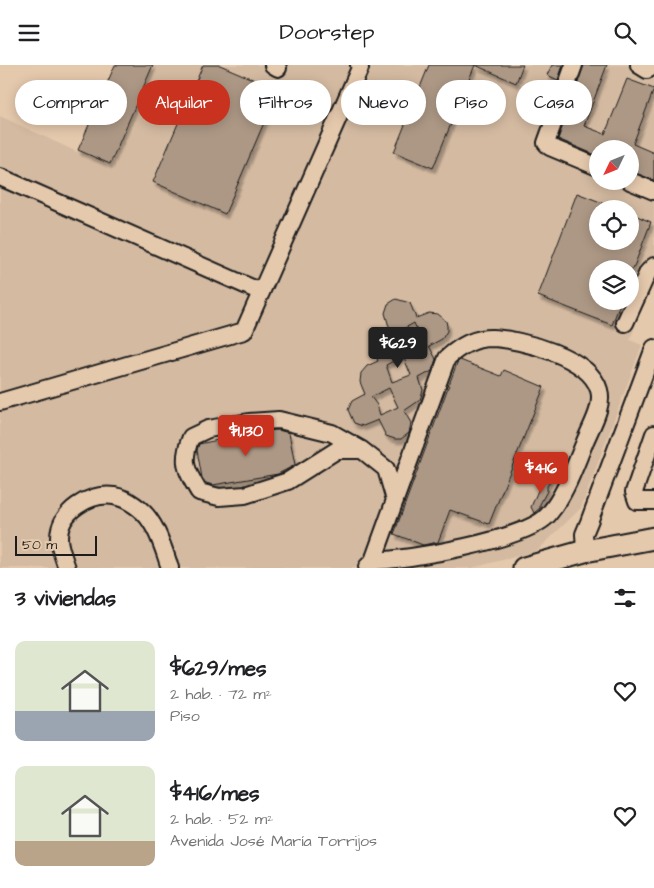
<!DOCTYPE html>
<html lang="es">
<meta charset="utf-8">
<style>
:root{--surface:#fff;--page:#f2f2f2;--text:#202124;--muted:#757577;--accent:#c8321e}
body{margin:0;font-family:"Architects Daughter",sans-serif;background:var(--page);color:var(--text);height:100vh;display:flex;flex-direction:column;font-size:19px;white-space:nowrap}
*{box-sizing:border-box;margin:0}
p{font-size:16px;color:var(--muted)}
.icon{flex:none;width:28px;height:28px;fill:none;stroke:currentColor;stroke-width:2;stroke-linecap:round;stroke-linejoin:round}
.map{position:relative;height:503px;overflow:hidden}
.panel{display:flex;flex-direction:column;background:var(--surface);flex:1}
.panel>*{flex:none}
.hud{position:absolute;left:15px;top:15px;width:625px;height:45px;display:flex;gap:10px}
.needle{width:32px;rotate:227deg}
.controls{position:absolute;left:589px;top:75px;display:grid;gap:10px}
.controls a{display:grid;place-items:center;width:50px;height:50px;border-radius:50%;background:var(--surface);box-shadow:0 2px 12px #0003;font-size:25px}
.scale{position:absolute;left:15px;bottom:12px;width:82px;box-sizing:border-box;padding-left:5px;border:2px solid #1c1c1c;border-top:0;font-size:14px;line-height:18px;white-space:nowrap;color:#1c1c1c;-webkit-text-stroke:4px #e5c9ad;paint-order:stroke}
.price{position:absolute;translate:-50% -42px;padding:0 11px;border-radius:5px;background:var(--accent);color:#fff;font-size:16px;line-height:32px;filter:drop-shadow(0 1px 2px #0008)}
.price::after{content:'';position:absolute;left:50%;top:30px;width:15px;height:11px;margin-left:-8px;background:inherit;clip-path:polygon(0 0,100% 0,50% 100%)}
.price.on{background:#222;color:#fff}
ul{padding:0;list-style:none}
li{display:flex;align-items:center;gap:15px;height:125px;padding:0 15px}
li span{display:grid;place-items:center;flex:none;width:140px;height:100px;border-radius:10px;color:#555}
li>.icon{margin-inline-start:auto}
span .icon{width:60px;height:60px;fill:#fffc;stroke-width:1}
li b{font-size:21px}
h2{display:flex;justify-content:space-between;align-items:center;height:60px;padding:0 15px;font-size:21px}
.chip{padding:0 18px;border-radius:22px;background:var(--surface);box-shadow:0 2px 12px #0003;font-size:18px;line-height:45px}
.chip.on{background:var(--accent);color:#fff}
header{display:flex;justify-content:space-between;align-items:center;height:65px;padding:0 15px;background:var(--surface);font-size:22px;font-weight:600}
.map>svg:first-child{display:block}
.built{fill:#d4baa1;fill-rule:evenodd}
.building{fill:#ad9885;stroke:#1c1c1c;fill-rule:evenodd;filter:url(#shadow)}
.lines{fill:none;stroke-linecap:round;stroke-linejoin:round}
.minor-casing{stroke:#1c1c1c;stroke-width:20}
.major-casing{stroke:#1c1c1c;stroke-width:25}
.minor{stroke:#e5c9ad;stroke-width:16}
.major{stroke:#e5c9ad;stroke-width:21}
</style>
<header><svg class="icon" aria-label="menu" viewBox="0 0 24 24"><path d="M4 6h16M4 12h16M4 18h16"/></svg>Doorstep<svg class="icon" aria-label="search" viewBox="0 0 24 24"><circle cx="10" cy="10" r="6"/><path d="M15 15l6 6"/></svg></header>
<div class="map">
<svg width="654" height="503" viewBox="0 0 654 503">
<defs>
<filter id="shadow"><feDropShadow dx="2.5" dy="4.5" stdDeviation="1" flood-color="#0004"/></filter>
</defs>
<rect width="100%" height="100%" fill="#e5c9ad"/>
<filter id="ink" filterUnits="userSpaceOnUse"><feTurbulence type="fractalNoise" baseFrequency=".02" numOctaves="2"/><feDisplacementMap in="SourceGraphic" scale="10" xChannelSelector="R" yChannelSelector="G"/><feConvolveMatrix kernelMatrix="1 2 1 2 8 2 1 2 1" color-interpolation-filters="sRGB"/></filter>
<g filter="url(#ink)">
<path class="built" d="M115,0H654V218L644,237L630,275L642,280L581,443L537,486L472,503H0V51L77,87ZM598,84H630V116H598ZM598,144H630V176H598ZM598,204H630V236H598Z"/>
<g class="building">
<polygon points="115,0 153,0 110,99 78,85"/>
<polygon points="203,0 220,0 278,25 225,149 153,117"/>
<polygon points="429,0 475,0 433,103 394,87"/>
<polygon points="475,0 523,0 516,18"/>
<polygon points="552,0 563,0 558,15 547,10"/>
<polygon points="584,0 607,0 584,61 605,69 627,14 654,24 633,79 654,88 654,115 630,106 630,84 598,84 598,91 558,74"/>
<polygon points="577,128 616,143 598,144 598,176 630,176 630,148 651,157 633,204 598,204 598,236 621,236 612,260 538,231"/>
<path d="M396,234L410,238L416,253L429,248L438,249L446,256L447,261V266L442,274L429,281L436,294L432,306L419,313L423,325L420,335L404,346L411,358L409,368L401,374H395L386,371L378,355L363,361L354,358L348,345L352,336L365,329L360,317L361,308L367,301L378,296L374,286V276L381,269L390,265L385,248L388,239ZM414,258L423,278L405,285L402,275L396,268ZM403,291L411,310L392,317L386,300ZM389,323L398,342L380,350L377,340L371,332Z"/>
<polygon points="460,295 501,311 504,305 544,322 489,459 450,445 438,477 423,480 394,469 457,298"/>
<polygon points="278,365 289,368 295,400 278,409 213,420 206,418 202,413 197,385 199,379 261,366"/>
<polygon points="544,411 548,411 550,417 547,421 547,426 540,439 540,443 534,448 531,442"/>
</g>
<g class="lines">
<g class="minor-casing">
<g id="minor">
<polyline points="273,0 278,3"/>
<polyline points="574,0 546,78 550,82 598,102"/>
<polyline points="639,0 647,5 654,1"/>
<polyline points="0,112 261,227"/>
<polyline points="630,116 654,126"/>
<polyline points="625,258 648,207 654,201"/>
<polyline points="0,337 244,266 360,3 359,0"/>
<polyline points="654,369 634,427 637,436 654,436"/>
<path d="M362,385H337L288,416L245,430L219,432L199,427C186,405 181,397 191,372L208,364L249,357L279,355L332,368L362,385L386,404L395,435L373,496L367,502"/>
<polyline points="585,486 584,469 589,457 654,283"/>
<path d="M373,496C407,495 526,475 548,450C565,430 574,403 584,379C590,363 604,342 599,325C590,292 521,274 491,273C474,273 459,282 447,293L395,435"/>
<path d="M67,503C64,494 59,482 59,473C59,446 89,428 114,431C127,433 144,445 151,457C160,470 165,488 170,503"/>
</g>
</g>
<g class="major-casing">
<polyline id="major" points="524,503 585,486 654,473"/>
</g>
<use href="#minor" class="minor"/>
<use href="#major" class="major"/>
</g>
</g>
</svg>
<div class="controls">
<a><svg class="needle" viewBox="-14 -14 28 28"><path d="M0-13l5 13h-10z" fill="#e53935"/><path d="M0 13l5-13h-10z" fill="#757577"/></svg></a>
<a><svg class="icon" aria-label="locate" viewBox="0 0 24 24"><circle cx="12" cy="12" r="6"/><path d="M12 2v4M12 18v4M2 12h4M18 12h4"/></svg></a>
<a><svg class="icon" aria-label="layers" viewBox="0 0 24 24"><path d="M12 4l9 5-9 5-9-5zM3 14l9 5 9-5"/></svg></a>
</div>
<div class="scale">50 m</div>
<b class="price on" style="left:398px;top:304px">$629</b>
<b class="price" style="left:246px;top:392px">$1,130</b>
<b class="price" style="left:541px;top:429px">$416</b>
<div class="hud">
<a class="chip">Comprar</a>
<a class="chip on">Alquilar</a>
<a class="chip">Filtros</a>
<a class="chip">Nuevo</a>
<a class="chip">Piso</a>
<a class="chip">Casa</a>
</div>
</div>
<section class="panel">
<h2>3 viviendas<svg class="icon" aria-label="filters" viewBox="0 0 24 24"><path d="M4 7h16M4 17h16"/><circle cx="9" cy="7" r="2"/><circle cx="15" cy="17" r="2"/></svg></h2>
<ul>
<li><span style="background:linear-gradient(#dfe7d0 70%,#9aa5b1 0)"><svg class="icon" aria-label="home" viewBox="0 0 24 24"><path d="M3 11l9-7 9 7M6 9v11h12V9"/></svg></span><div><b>$629/mes</b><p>2 hab. · 72 m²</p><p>Piso</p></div><svg class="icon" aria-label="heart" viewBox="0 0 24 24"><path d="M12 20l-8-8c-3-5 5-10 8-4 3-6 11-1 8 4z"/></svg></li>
<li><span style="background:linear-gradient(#dfe7d0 75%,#b9a48a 0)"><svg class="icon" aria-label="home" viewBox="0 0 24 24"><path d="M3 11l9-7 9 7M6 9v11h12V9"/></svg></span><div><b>$416/mes</b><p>2 hab. · 52 m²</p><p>Avenida José María Torrijos</p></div><svg class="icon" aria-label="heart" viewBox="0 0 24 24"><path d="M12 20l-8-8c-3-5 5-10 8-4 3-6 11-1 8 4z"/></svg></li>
</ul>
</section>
